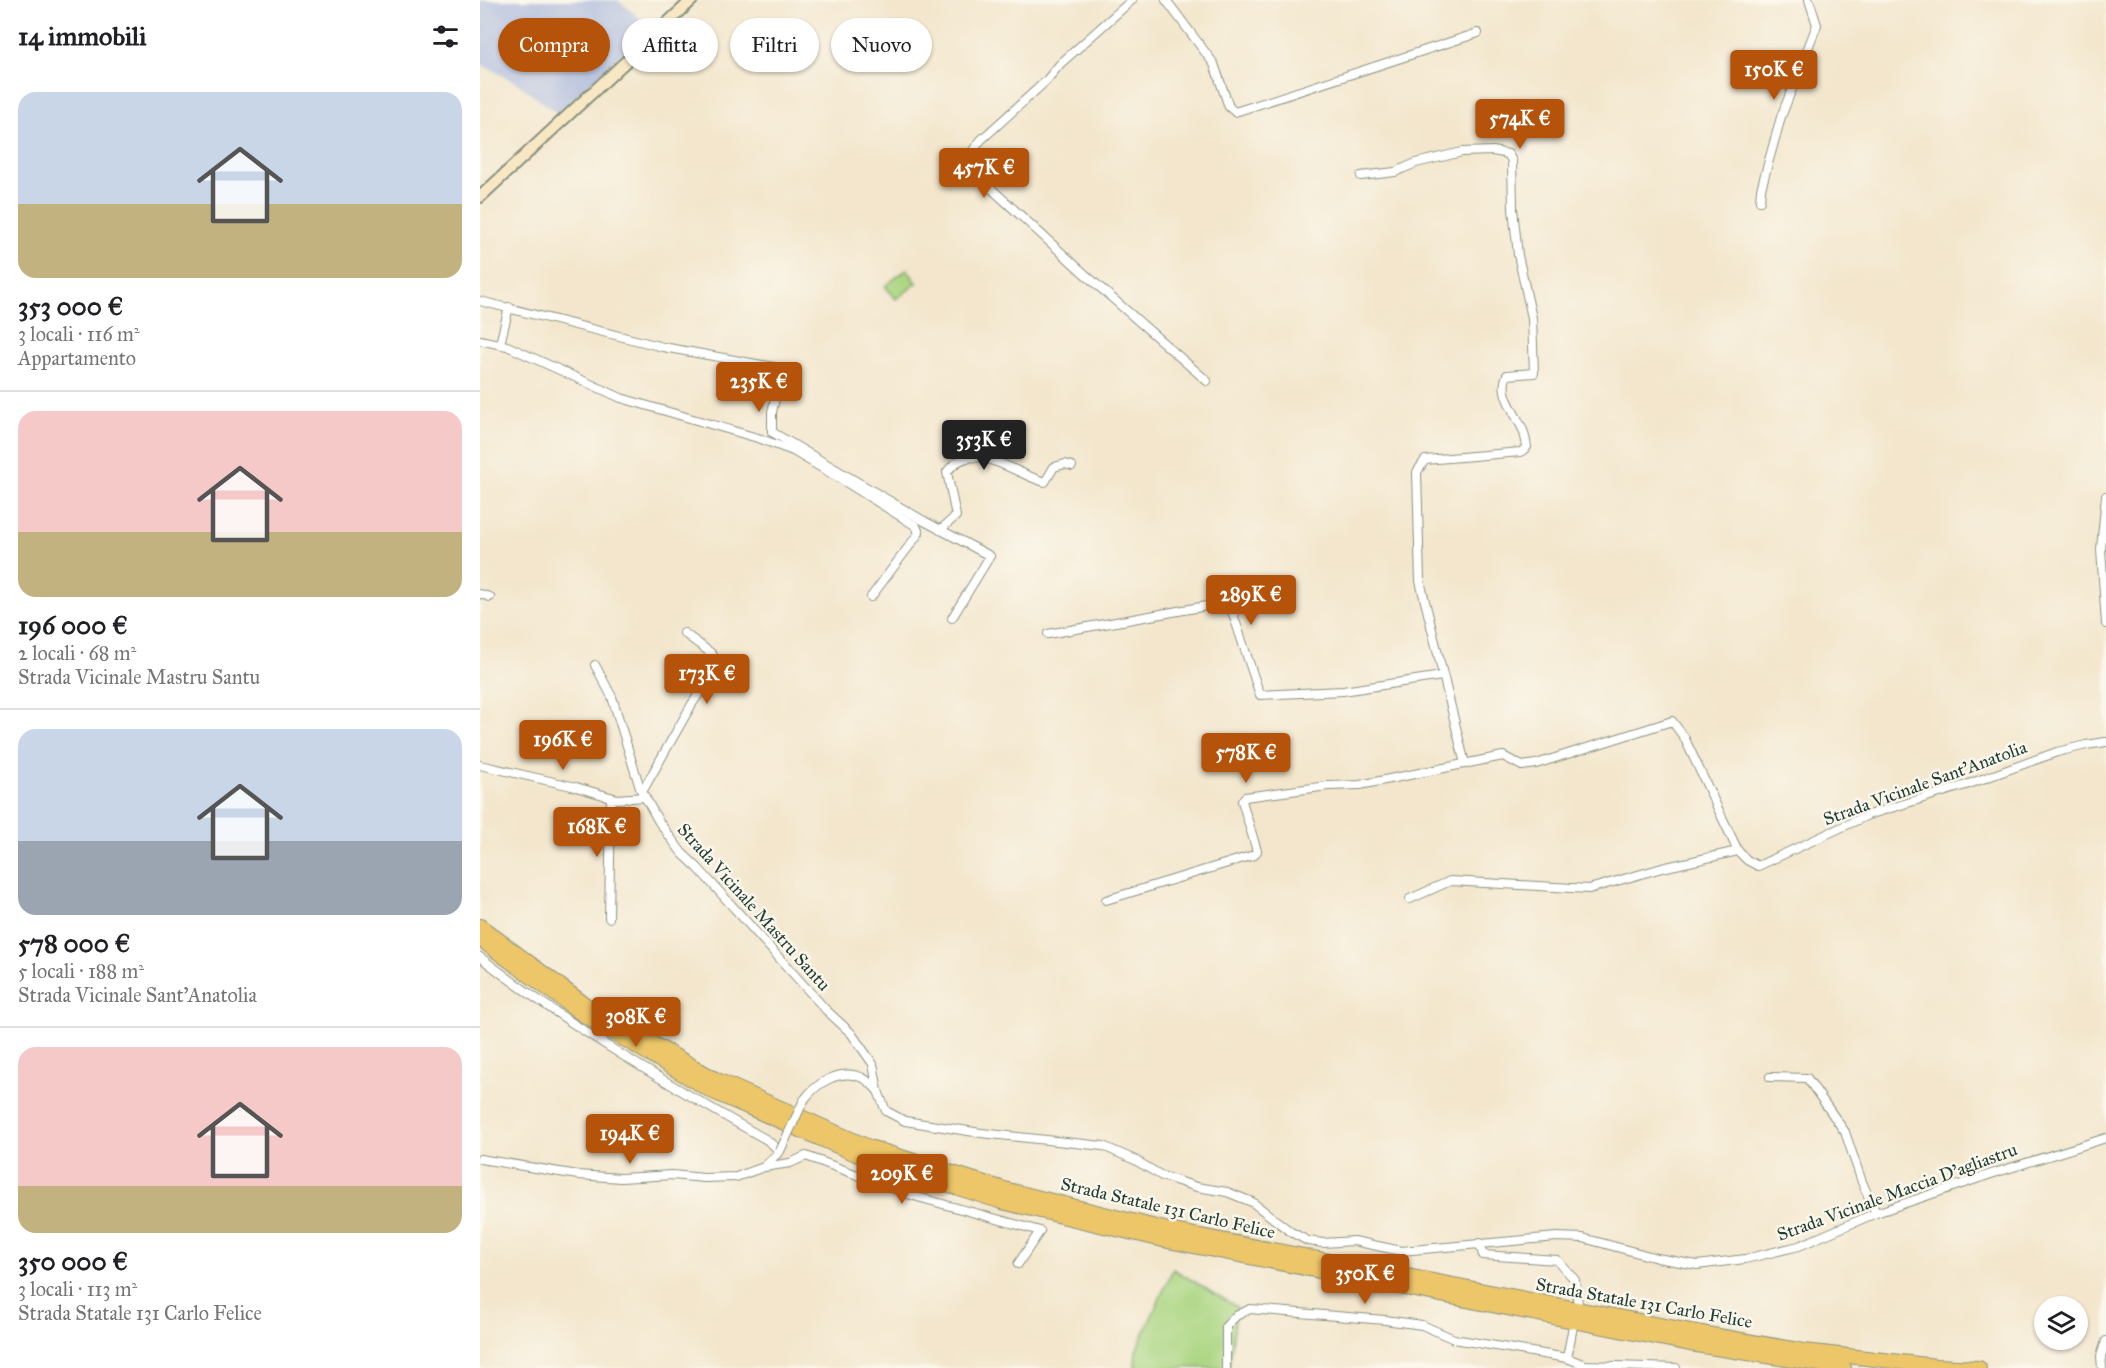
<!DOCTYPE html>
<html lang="it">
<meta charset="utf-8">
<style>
:root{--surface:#fff;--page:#f2f2f2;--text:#202124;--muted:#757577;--line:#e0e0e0;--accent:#b45309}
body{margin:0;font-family:"IM FELL Great Primer",serif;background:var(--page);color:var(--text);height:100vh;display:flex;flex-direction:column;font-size:22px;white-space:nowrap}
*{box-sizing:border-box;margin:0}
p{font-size:20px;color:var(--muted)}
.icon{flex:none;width:33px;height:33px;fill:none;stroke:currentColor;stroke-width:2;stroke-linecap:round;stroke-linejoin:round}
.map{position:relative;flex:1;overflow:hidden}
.details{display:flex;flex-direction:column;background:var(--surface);width:480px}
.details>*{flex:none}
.guide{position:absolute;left:18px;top:18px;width:570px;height:54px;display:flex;gap:12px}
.tools{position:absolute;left:1554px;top:1296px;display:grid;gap:12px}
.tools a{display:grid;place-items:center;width:54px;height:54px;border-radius:50%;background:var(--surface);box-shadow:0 2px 4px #0004;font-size:30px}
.price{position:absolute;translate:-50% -51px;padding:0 14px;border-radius:6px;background:var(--accent);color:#fff;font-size:20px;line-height:39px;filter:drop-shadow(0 2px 3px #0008)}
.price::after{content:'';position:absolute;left:50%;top:36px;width:18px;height:14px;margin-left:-9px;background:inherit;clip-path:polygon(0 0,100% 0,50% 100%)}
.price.on{background:#222;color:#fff}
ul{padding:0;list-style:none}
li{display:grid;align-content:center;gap:12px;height:318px;padding:0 18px}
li+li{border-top:2px solid var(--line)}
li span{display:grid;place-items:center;height:186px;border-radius:18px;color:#555}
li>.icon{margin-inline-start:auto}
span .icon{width:108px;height:108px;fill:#fffc;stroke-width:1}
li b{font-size:26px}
h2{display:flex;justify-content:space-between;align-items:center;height:72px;padding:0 18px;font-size:26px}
.pill{padding:0 21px;border-radius:27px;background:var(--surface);box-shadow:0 2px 4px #0004;font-size:21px;line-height:54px}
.pill.on{background:var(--accent);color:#fff}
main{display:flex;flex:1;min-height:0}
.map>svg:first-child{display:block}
.industrial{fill:#bac4de}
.green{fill:#abd682;stroke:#658a5b;stroke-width:1.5}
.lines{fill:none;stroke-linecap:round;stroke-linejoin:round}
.street-casing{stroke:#899280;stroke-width:10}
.secondary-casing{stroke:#899280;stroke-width:14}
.highway-casing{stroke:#899280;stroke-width:16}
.street{stroke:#fff;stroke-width:8}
.secondary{stroke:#f7e8c3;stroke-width:10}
.highway{stroke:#ecc669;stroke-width:14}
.street-bridge-casing{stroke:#899280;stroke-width:10;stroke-linecap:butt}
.street-bridge{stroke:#fff;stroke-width:8}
.labels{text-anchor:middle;stroke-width:5;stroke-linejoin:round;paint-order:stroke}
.street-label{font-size:18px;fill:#1f3d34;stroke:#fbf7ec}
</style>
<main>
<section class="details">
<h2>14 immobili<svg class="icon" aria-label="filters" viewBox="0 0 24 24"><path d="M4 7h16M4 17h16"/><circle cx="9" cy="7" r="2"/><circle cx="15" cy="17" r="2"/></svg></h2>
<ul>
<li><span style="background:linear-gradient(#c9d6e8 60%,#c2b280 0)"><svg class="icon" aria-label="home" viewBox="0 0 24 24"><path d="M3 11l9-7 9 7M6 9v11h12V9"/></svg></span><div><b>353 000 €</b><p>3 locali · 116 m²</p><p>Appartamento</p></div></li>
<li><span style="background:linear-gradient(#f6c9c9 65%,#c2b280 0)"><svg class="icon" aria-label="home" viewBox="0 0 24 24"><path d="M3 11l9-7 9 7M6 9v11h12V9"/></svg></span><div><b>196 000 €</b><p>2 locali · 68 m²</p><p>Strada Vicinale Mastru Santu</p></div></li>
<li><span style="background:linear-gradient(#c9d6e8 60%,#9aa5b1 0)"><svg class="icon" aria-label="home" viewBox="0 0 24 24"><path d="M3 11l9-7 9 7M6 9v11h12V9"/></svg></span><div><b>578 000 €</b><p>5 locali · 188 m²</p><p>Strada Vicinale Sant'Anatolia</p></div></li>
<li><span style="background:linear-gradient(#f6c9c9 75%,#c2b280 0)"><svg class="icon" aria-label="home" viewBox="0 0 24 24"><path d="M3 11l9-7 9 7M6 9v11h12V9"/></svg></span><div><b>350 000 €</b><p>3 locali · 113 m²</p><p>Strada Statale 131 Carlo Felice</p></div></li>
</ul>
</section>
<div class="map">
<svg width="1626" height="1368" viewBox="0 0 1626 1368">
<rect width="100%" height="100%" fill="#fbf7ec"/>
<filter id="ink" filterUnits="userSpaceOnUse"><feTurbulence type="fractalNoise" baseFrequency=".0167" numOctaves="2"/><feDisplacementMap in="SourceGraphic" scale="12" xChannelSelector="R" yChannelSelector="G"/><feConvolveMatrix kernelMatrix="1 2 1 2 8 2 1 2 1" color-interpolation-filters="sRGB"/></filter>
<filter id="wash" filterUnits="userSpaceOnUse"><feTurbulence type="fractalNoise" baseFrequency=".008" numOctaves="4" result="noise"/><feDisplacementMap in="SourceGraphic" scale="24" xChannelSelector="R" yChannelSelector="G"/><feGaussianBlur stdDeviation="1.35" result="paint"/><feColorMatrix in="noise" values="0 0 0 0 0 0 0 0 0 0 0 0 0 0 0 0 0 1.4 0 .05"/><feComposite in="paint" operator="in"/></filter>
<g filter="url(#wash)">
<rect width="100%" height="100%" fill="#f3e6cc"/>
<polygon class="industrial" points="0,0 138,0 170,27 78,114 34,81 0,64"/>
<g class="green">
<polygon points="427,269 437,283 416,299 405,286"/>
<polygon points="693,1269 757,1307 749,1368 655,1368 656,1351"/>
</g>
</g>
<g filter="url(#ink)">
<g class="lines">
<g class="street-casing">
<g id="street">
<polyline points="652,0 580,64 566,81 501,140 491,153 492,165 504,182 607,276 727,381"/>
<polyline points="686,0 734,64 749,107 755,112 998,33"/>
<path d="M881,176L915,172L936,163L982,152L1013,151L1028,154L1032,161L1033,209L1038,255L1052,318L1054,373L1027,375C1018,393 1035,412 1042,428C1045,434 1046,441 1047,447L1041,452L945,460L937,472L940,581L985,764"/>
<polyline points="1280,201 1281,189 1301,117 1337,25 1329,0"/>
<polyline points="0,301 183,347 294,367 299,382 292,412 292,432 444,521 510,556 472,618"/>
<polyline points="0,340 27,346 141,398 281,439 313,451 364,481 436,526 439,533 391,597"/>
<polyline points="20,344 29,307"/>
<polyline points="1626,496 1621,549 1626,624"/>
<path d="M460,530L476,516L467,472C492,437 534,474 565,482L574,467L585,464L592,466"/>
<polyline points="0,594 10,597"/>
<polyline points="568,634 749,602 780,695 863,691 962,676"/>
<polyline points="115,665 132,697 160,788 179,822 202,853 218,868 346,1010 371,1033 393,1064 398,1091 406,1111 425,1121 501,1133 623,1146 655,1160 682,1176 717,1187 747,1192 772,1202 811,1232 828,1241 843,1243 874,1241 921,1251 1077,1237 1103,1238 1177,1258 1217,1265 1265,1259 1319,1246 1396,1213 1511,1174 1626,1138"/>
<polyline points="0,765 96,787 137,799 165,797"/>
<polyline points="162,792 212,704 239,664 231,653 204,633"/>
<polyline points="930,899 970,881 1109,889 1182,868 1258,851"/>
<polyline points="626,900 774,855 777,851 762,801 765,797 848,786 880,785 1023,756 1042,766 1056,764 1192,721 1204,737 1258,851 1267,860 1278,866 1388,815 1486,785 1577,752 1606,745 1626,742"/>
<polyline points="129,918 131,798"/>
<path d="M0,957C90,1027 188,1084 287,1140L300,1151L284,1167L256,1177L224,1178L192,1175L141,1178L98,1175L0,1159"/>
<polyline points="1290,1077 1327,1078 1365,1132 1382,1182 1396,1213"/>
<path d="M324,1100C337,1082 361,1068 383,1078C389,1081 394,1087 398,1091"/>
<polyline points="284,1167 310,1163 326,1156 434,1196 560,1231 538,1264"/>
<polyline points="999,1243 1003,1255 1077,1260 1095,1280 1098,1305"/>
<polyline points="1093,1326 1087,1358 1105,1365 1196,1368"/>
<polyline points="746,1368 746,1326 756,1316 770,1309 905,1320 942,1325 974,1339 1087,1358"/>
<polyline points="1622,1368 1621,1356 1626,1341"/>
</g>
</g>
<g class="secondary-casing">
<polyline id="secondary" points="0,197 212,0"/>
</g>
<g class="highway-casing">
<g id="highway">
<polyline points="0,926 106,1005 235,1079 389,1147 524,1189 684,1229 1211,1331 1324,1351 1456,1366 1499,1368"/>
<polyline points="0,939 102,1014 231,1091 387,1159 522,1202 683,1240 1210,1344 1364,1368"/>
</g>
</g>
<use href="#street" class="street"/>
<use href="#secondary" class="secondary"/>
<use href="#highway" class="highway"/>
<g class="street-bridge-casing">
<polyline id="street-bridge" points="300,1151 324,1100"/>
</g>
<use href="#street-bridge" class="street-bridge"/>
</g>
</g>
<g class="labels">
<g class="street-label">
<text transform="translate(1445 783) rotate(-20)" y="6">Strada Vicinale Sant'Anatolia</text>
<text transform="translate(274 907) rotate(48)" y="6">Strada Vicinale Mastru Santu</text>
<text transform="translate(1417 1192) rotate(-20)" y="6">Strada Vicinale Maccia D'agliastru</text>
<text transform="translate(688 1208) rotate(13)" y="6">Strada Statale 131 Carlo Felice</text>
<text transform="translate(1164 1303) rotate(10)" y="6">Strada Statale 131 Carlo Felice</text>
</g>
</g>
</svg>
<div class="tools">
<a><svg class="icon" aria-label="layers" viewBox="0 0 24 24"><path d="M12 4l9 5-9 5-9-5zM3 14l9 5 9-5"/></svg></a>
</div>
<b class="price" style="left:1294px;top:101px">150K €</b>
<b class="price" style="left:1040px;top:150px">574K €</b>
<b class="price" style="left:504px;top:199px">457K €</b>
<b class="price" style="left:279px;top:413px">235K €</b>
<b class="price on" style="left:504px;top:471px">353K €</b>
<b class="price" style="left:771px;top:626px">289K €</b>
<b class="price" style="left:227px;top:705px">173K €</b>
<b class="price" style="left:83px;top:771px">196K €</b>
<b class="price" style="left:766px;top:784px">578K €</b>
<b class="price" style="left:117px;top:858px">168K €</b>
<b class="price" style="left:156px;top:1048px">308K €</b>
<b class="price" style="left:150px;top:1165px">194K €</b>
<b class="price" style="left:422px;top:1205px">209K €</b>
<b class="price" style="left:885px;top:1305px">350K €</b>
<div class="guide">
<a class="pill on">Compra</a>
<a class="pill">Affitta</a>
<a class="pill">Filtri</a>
<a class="pill">Nuovo</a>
</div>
</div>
</main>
